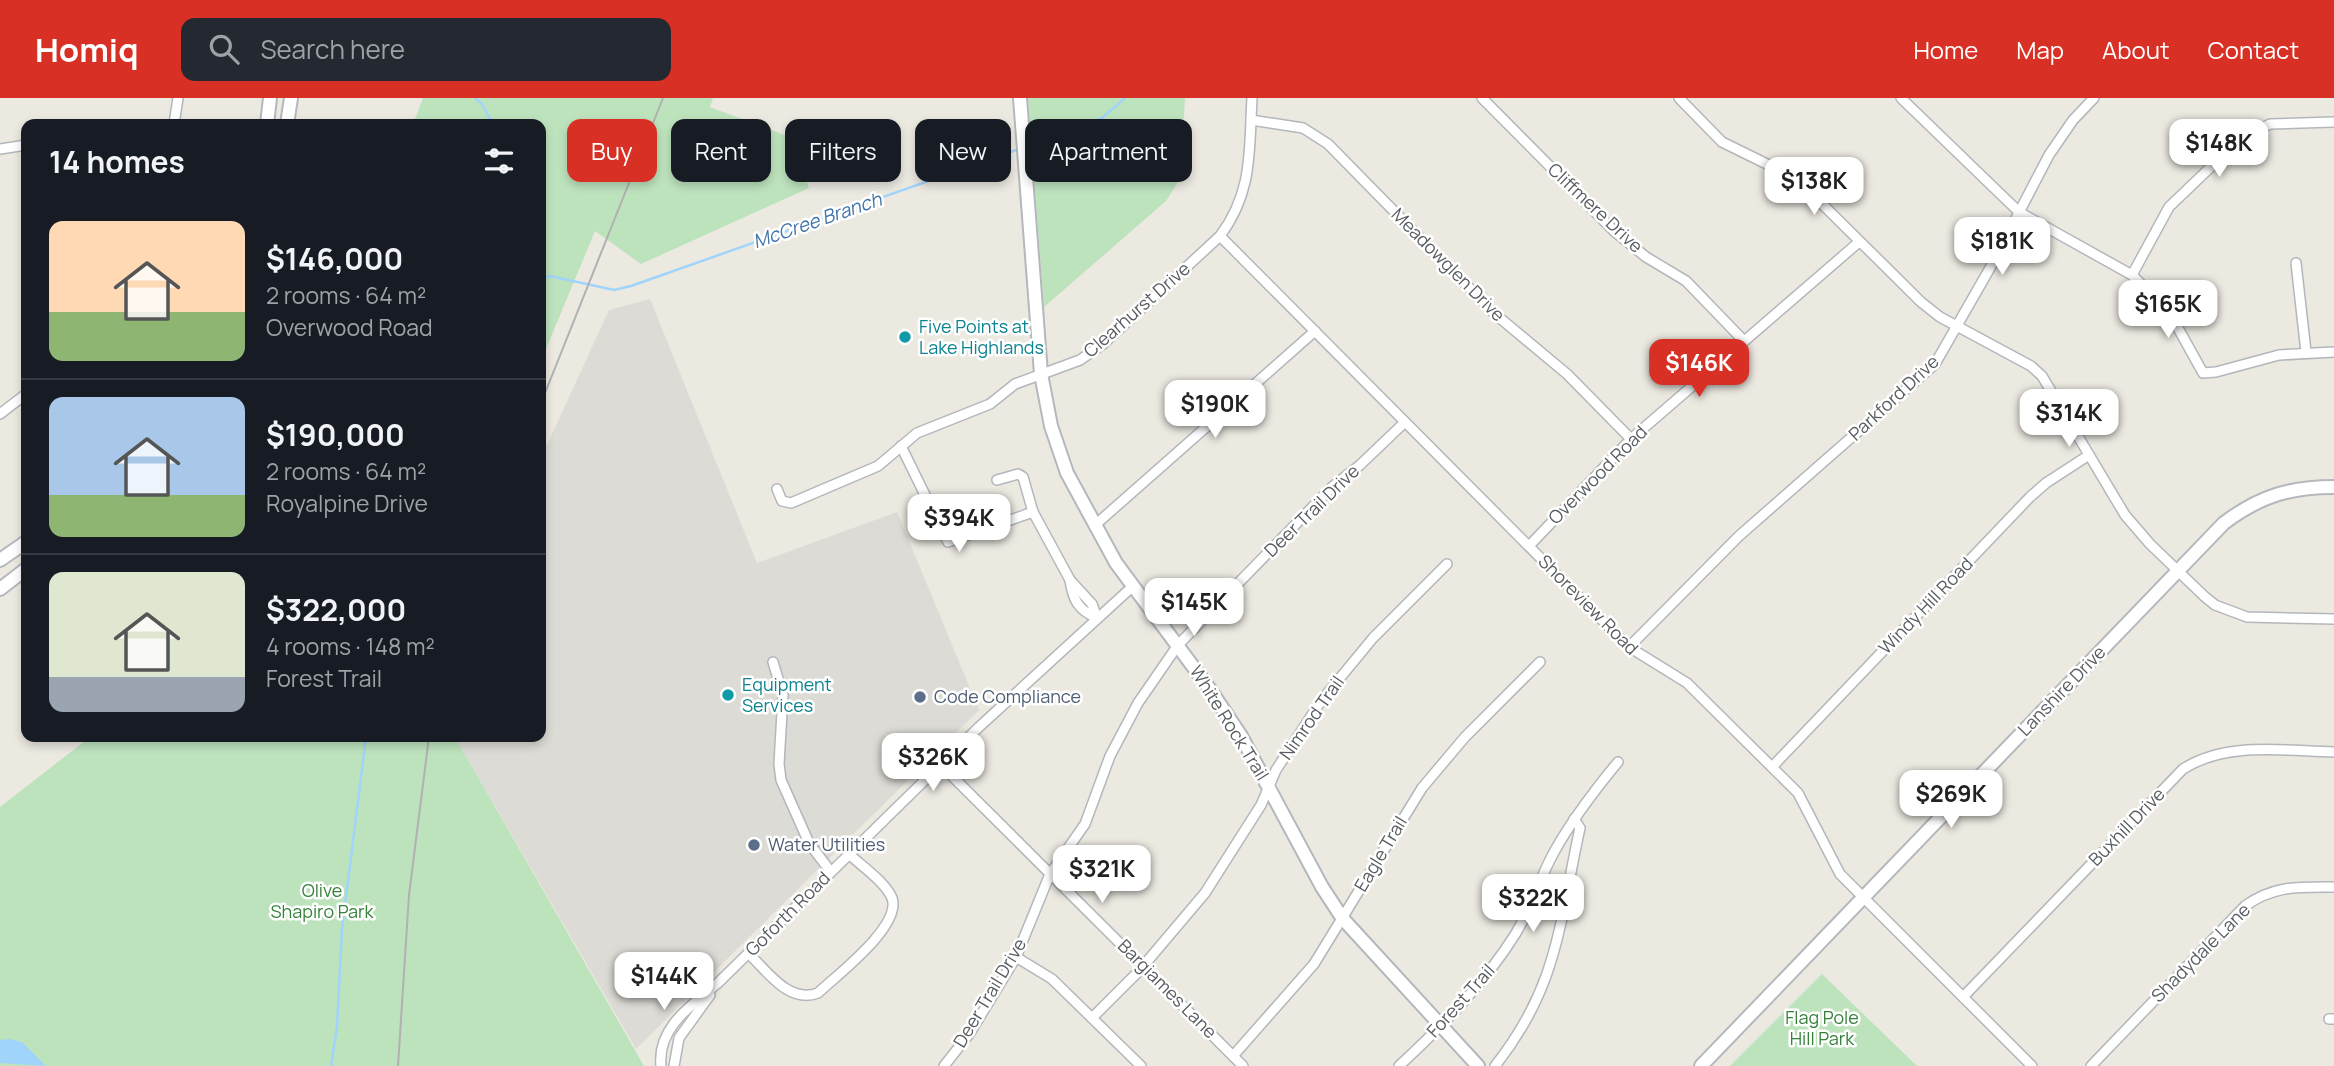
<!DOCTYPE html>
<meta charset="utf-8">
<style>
:root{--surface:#171b24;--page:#242831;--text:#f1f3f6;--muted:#9ea1a6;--line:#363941;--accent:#d93025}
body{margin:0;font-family:Manrope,sans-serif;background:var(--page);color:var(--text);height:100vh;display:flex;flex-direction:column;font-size:26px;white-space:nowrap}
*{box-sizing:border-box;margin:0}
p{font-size:23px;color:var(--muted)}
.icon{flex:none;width:38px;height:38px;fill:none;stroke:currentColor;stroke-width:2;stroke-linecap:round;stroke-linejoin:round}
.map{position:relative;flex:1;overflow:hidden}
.sheet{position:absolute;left:21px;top:21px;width:525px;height:623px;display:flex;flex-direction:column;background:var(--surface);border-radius:14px;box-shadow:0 4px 10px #0003}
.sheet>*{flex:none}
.banner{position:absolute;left:567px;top:21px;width:665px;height:63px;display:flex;gap:14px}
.price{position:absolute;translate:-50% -60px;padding:0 16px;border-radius:14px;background:#fff;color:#222;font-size:23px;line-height:46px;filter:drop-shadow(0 2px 4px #0008)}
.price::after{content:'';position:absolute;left:50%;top:42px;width:21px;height:16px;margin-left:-10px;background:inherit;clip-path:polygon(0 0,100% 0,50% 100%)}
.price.active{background:var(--accent);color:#fff}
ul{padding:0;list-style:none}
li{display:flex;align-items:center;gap:21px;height:175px;padding:0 28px}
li+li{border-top:2px solid var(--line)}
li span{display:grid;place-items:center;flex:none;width:196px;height:140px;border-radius:14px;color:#555}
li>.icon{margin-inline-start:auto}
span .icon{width:84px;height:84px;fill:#fffc;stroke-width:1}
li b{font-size:30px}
h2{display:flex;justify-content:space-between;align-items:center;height:84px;padding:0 28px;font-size:30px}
.chip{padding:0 24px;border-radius:14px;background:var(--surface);box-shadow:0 4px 10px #0003;font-size:24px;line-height:63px}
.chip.active{background:var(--accent);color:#fff}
header{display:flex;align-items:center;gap:42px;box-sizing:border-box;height:98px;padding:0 35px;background:var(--accent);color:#fff}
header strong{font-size:33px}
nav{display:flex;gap:38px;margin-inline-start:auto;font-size:24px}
.search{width:490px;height:63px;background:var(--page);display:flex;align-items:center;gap:18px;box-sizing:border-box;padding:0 24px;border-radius:14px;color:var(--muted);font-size:26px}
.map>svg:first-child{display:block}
.industrial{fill:#dddbd5}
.green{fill:#bde3bd}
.water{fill:#a1d4fb}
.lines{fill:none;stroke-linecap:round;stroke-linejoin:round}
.stream{stroke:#a1d4fb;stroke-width:2.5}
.street-casing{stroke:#b3b7bb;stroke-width:12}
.secondary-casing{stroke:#b4b8bd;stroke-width:16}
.street{stroke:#fff;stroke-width:9}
.secondary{stroke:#fff;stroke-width:12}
.tram{stroke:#b0b1b1;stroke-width:2}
.culture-dot{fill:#0f9aa8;stroke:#fff;stroke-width:2.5}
.service-dot{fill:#5c6f8a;stroke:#fff;stroke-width:2.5}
.labels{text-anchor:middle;stroke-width:5;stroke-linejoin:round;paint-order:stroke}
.street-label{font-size:18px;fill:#595d61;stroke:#fff}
.culture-label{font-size:18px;fill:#0d838f;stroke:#fff;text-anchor:start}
.service-label{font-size:18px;fill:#4e5e75;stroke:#fff;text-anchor:start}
.park-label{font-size:18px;fill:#37823b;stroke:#fff}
.water-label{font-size:19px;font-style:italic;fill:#4074ac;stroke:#fff}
</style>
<header>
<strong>Homiq</strong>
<div class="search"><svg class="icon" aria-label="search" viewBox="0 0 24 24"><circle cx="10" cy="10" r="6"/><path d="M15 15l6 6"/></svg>Search here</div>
<nav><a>Home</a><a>Map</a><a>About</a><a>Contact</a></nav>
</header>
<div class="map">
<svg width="2334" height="968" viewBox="0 0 2334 968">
<rect width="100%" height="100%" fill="#ece9e1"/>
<polygon class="industrial" points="650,201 757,465 897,414 979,612 636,951 455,639 541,639 541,360 609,212"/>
<g class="green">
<polygon points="423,0 713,0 710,9 793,40 809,90 641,166 595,133 541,263 541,26 413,26"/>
<polygon points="1028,0 1185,0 1180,81 1166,103 1044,209"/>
<polygon points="90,639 455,639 644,968 0,968 0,709"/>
<polygon points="1822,876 1917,968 1730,968"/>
</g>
<polygon class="water" points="9,941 22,944 46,968 0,965 0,942"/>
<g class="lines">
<g class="stream">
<polyline points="475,0 482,6 493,26"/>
<polyline points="1028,47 1102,20 1125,0"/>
<polyline points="541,181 550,178 614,192 631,188 1019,51"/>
<polyline points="331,968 337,929 342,831 366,639"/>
</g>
<g class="street-casing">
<g id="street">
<polyline points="1482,0 1614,133 1646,159 1686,183 1743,242"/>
<polyline points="1679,0 1722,44 1775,70 1804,88 1921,204 1940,219 2031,268 2042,278 2125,417 2150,446 2204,498 2215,507 2247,519 2334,521"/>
<polyline points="1901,0 2019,114 2132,177 2162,207 2178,230 2203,275 2216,274 2279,257 2334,254"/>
<polyline points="1251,22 1303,30 1328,46 1495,216 1567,276 1631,341"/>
<polyline points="174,26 178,0"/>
<polyline points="0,51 26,47"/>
<polyline points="1220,138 1629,549 1687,585 1798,695 1840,776 2032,968"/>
<polyline points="2296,165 2306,254"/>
<polyline points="2132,177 2169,109 2240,41 2270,26 2334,24"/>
<polyline points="0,316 26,296"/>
<polyline points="901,348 948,444 1033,414 1070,482 1092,506 1097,520"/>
<polyline points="997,382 1018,376 1023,379 1033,414"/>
<path d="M777,391L782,403L791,405L878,368L917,335L990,306L1015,286L1080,262L1103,246L1220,138C1253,94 1249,53 1252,0"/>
<polyline points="1094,428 1315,233"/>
<polyline points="1529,448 1631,341 1859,144"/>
<path d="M1070,482C1073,502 1078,512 1097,520"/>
<polyline points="1629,549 1739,438 1935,266 1990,170 2049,57 2073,22 2094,0"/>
<polyline points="773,564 783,597 779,666 781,682 809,745 831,774"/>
<polyline points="940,666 1243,968"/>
<polyline points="1772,669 2030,399 2046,385 2089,357"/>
<path d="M749,856C768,874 789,906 818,895C837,877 902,828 892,800C885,784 863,769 850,757"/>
<polyline points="1016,859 1052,881 1141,968"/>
<path d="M1963,899L2183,671C2227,643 2285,653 2334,654"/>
<polyline points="1092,920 1139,873 1205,795 1261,707 1276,672 1321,603 1373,540 1447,466"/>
<polyline points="2329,921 2334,921"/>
<polyline points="1233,958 1314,866 1422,690 1465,639 1540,564"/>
<path d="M661,968C657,929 692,907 719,884L979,629L1132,489"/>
<polyline points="674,968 679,940 710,897"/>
<polyline points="944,968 970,935 1016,859 1050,776 1085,726 1110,658 1138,605 1178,547 1332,389 1360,367 1405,324"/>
<path d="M1399,968C1442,928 1485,885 1516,835C1531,810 1539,782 1553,756C1571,723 1594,693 1618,664"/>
<path d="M1495,968C1559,887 1559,825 1580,730L1574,721"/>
<path d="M2091,968L2245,808C2274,787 2300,789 2334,789"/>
</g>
</g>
<g class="secondary-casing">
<g id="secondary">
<polyline points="1020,0 1041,276 1051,328 1067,375 1116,465 1209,590 1241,638 1322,789 1343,821 1478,968"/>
<polyline points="267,26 270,0"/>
<polyline points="287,26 291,0"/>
<polyline points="0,462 26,444"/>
<polyline points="0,491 26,471"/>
<path d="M1701,968L2224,425C2260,398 2290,389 2334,389"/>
</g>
</g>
<use href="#street" class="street"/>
<use href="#secondary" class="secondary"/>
<g class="tram">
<polyline points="541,305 663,0"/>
<polyline points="398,968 409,797 429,639"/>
</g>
</g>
<g class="culture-dot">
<circle cx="905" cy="239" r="7"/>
<circle cx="728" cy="597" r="7"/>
</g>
<g class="service-dot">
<circle cx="920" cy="599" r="7"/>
<circle cx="754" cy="747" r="7"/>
</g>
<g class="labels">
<g class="street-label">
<text transform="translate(1595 110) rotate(43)" y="6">Cliffmere Drive</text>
<text transform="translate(1448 167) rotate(45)" y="6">Meadowglen Drive</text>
<text transform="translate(1137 212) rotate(-41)" y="6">Clearhurst Drive</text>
<text transform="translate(1894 300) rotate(-43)" y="6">Parkford Drive</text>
<text transform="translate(1598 377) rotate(-45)" y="6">Overwood Road</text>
<text transform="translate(1312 413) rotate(-44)" y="6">Deer Trail Drive</text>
<text transform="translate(1588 507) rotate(45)" y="6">Shoreview Road</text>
<text transform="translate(1926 508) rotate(-46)" y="6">Windy Hill Road</text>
<text transform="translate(2062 593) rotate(-46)" y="6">Lanshire Drive</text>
<text transform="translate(1312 620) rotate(-55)" y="6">Nimrod Trail</text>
<text transform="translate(1229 625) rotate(58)" y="6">White Rock Trail</text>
<text transform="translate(2127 729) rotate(-46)" y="6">Buxhill Drive</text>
<text transform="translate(1381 756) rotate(-59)" y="6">Eagle Trail</text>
<text transform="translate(788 816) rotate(-45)" y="6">Goforth Road</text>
<text transform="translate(2201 855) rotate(-45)" y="6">Shadydale Lane</text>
<text transform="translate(1167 891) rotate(45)" y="6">Bargiames Lane</text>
<text transform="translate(990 895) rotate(-59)" y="6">Deer Trail Drive</text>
<text transform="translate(1461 903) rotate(-48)" y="6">Forest Trail</text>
</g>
<g class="culture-label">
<text x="919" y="235">Five Points at<tspan x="919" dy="21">Lake Highlands</tspan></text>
<text x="742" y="593">Equipment<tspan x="742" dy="21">Services</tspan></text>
</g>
<g class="service-label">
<text x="934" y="605">Code Compliance</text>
<text x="768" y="753">Water Utilities</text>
</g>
<g class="park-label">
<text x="322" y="799">Olive<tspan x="322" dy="21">Shapiro Park</tspan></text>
<text x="1822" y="926">Flag Pole<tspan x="1822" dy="21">Hill Park</tspan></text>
</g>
<g class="water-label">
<text transform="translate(817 122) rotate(-19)" y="7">McCree Branch</text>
</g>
</g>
</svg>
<b class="price" style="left:2219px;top:81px">$148K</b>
<b class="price" style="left:1814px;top:119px">$138K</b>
<b class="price" style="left:2002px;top:179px">$181K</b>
<b class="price" style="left:2168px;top:242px">$165K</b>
<b class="price active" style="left:1699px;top:301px">$146K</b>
<b class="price" style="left:1215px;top:342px">$190K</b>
<b class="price" style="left:2069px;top:351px">$314K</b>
<b class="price" style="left:959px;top:456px">$394K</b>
<b class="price" style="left:1194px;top:540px">$145K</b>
<b class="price" style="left:933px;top:695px">$326K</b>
<b class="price" style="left:1951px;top:732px">$269K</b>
<b class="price" style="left:1102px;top:807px">$321K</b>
<b class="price" style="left:1533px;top:836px">$322K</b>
<b class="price" style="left:664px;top:914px">$144K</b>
<div class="banner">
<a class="chip active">Buy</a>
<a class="chip">Rent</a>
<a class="chip">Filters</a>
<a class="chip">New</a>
<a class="chip">Apartment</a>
</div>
<section class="sheet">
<h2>14 homes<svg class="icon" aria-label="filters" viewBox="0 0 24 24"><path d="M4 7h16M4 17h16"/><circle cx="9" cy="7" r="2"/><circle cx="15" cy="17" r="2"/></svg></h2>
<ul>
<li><span style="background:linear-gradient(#ffd9b3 65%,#8fb573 0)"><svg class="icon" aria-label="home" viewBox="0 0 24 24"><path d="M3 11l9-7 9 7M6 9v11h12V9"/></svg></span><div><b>$146,000</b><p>2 rooms · 64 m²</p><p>Overwood Road</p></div></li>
<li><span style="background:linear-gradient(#a9c7e8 70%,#8fb573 0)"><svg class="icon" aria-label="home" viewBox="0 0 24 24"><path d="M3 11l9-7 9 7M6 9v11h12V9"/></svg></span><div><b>$190,000</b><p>2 rooms · 64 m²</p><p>Royalpine Drive</p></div></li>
<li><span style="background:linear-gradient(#dfe7d0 75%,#9aa5b1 0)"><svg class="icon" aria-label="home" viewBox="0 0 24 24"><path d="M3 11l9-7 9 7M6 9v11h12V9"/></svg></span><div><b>$322,000</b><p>4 rooms · 148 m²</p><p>Forest Trail</p></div></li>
</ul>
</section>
</div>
